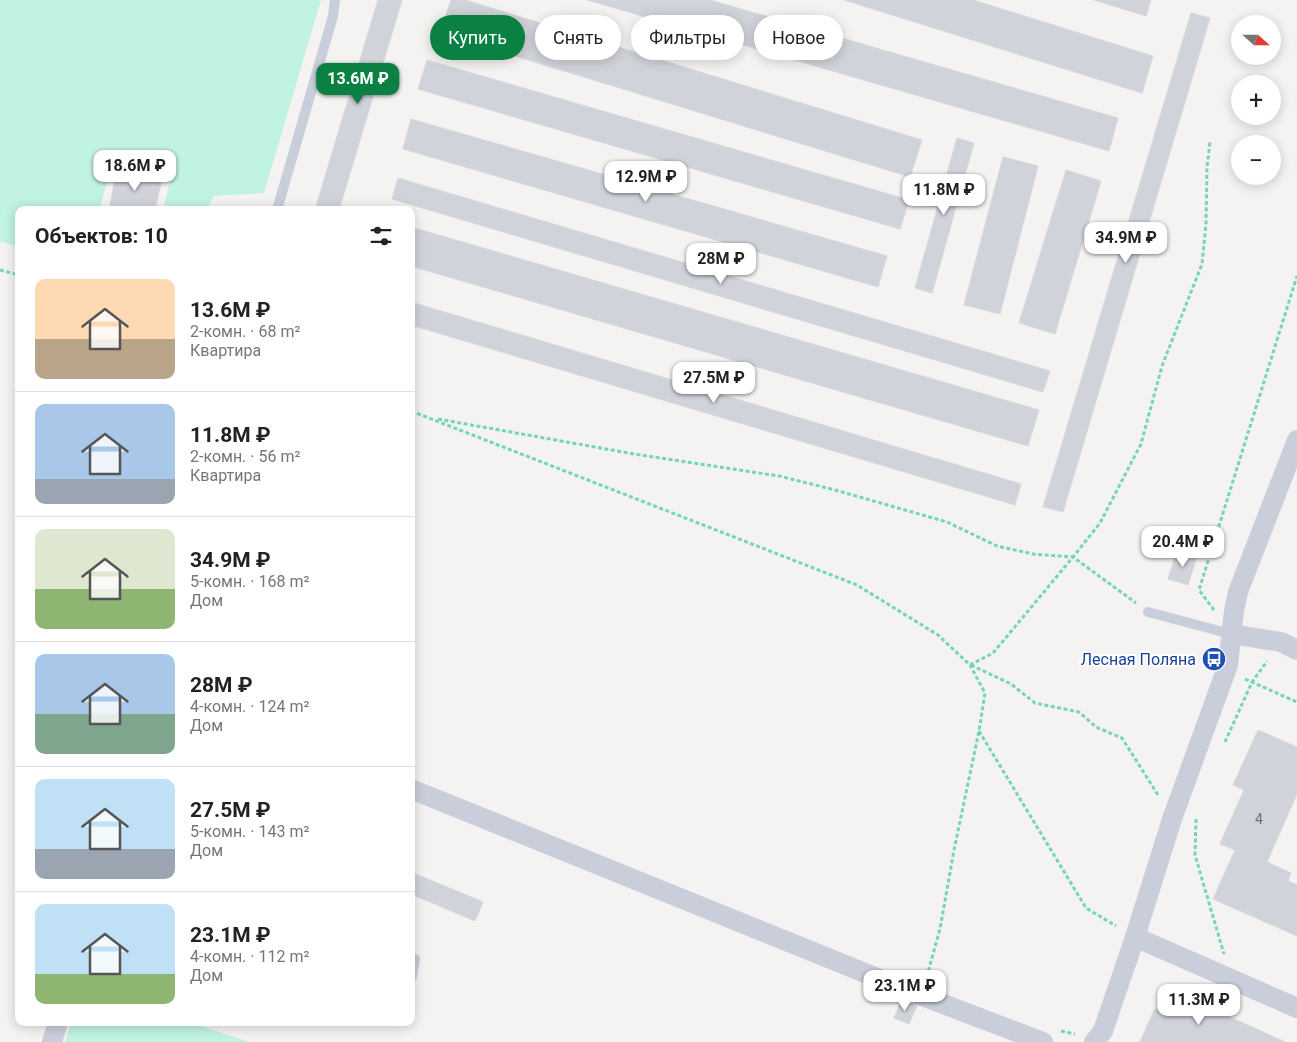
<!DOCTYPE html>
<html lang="ru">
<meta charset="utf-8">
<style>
:root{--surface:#fff;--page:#f6f6f6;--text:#222;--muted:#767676;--line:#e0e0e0;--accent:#0b8043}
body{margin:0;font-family:Roboto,sans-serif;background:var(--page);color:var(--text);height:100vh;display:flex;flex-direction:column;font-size:19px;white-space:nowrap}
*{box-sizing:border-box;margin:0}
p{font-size:16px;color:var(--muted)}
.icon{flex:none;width:28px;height:28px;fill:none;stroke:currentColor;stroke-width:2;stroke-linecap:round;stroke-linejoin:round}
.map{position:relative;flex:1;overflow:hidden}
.panel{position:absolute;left:15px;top:206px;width:400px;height:820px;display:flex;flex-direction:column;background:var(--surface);border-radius:10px;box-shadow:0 2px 12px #0003}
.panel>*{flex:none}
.hud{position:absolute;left:430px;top:15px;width:475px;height:45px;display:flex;gap:10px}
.needle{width:32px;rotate:111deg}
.buttons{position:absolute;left:1231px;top:15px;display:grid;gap:10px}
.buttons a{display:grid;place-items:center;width:50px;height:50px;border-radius:50%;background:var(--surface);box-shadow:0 2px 12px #0003;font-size:25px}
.price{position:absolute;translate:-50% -42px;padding:0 11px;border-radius:10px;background:#fff;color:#222;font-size:16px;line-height:32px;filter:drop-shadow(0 1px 2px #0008)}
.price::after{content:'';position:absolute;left:50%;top:30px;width:15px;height:11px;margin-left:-8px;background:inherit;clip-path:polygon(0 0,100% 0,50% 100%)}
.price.current{background:var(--accent);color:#fff}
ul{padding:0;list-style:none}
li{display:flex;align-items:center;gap:15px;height:125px;padding:0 20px}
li+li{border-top:1px solid var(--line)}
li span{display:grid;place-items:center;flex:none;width:140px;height:100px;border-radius:10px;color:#555}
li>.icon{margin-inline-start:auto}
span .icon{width:60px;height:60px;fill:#fffc;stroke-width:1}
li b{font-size:21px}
h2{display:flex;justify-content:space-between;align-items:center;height:60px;padding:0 20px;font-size:21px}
.pill{padding:0 18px;border-radius:22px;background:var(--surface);box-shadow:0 2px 12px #0003;font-size:18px;line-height:45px}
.pill.current{background:var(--accent);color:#fff}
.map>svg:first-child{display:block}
.green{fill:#c0f3e0}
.building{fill:#d1d3da;stroke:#d6d7de}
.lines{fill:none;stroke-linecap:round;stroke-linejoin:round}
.path{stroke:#75d4bd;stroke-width:3;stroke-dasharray:4 2.5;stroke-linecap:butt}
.service{stroke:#c9ceda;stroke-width:10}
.minor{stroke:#c9ceda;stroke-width:20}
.labels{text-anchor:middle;stroke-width:4;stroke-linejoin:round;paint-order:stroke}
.number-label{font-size:14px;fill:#6a7180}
.transit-label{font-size:16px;fill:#164399;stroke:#fff;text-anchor:end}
</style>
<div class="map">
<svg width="1297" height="1042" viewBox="0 0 1297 1042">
<rect width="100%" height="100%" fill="#f5f3f2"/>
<g class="green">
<polygon points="0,0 321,0 264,193 214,196 206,210 163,210 172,173 113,162 99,210 19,210 19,247 0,241"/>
<polygon points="71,1022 192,1023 249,1042 65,1042"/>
</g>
<g class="building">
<polygon points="378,0 402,0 339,210 315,210"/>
<polygon points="451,0 465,0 922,140 910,177 440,33"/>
<polygon points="587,0 710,0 1118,118 1109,151"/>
<polygon points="844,0 973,0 1153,56 1142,93"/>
<polygon points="1094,0 1151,0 1146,16"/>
<polygon points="1191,13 1210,18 1063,512 1043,507"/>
<polygon points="427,60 909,200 900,229 418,89"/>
<polygon points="411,119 887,256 878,287 403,149"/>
<polygon points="957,138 974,143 932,293 915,288"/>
<polygon points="1003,157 1038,166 1000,314 964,305"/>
<polygon points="117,169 162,178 155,210 109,210"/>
<polygon points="1066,170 1101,181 1055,334 1019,323"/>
<polygon points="398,178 1050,371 1043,392 392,199"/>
<polygon points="411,227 1039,410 1028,446 411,266"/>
<polygon points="411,302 1021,484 1015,505 411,325"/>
<polygon points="1177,550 1197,556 1188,585 1168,579"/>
<polygon points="1258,730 1297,747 1297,794 1267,862 1291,873 1288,881 1297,885 1297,936 1213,899 1235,850 1220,844 1244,790 1233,785"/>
<polygon points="411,872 483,902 475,921 411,894"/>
<polygon points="1188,998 1285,1042 1140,1042 1154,1010"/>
<polygon points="902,999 917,1006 909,1024 894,1018"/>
</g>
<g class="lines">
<g class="path">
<polyline points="0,270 19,275"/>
<polyline points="411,411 857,585 938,635 970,665 985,693 979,731 954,850 940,929 927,976"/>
<polyline points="438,419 634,454 779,476 835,490 947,522 997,546 1033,554 1073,557 1136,603"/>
<polyline points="1214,610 1199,590 1297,276"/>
<polyline points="970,665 993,653 1073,557 1100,523 1141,444 1162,366 1202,264 1206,224 1207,167 1210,142"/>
<polyline points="971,665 1011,684 1035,703 1079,712 1096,727 1122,738 1158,795"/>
<polyline points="1245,679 1297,702"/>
<polyline points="979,731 1086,908 1116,926"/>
<polyline points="1225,742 1252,682 1267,661"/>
<polyline points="1196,819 1195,855 1224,954"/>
<polyline points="1061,1031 1075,1034"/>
</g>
<g class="service">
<polyline points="277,210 333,16 335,0"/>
<polyline points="1148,612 1231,634"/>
<polyline points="411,957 415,959 412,977 411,978"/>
</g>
<g class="minor">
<polyline points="1231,634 1281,642 1297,650"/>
<polyline points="411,789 922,996 1043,1042"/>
<polyline points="1135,937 1297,1008"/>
<polyline points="52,1042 58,1022"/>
<polyline points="1094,1042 1103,1031 1135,937 1172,819 1228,665 1234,611 1238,592 1297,440"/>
</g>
</g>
<defs>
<g id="bus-disc" transform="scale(1.25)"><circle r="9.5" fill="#1a4fb4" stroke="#fff"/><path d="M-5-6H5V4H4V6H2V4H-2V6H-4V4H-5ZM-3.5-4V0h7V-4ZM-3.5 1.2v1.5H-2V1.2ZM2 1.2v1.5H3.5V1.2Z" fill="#fff"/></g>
</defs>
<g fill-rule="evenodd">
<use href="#bus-disc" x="1214" y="659"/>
</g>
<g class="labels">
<g class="number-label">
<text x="1259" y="824">4</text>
</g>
<g class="transit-label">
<text x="1196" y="665">Лесная Поляна</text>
</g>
</g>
</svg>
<div class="buttons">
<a><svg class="needle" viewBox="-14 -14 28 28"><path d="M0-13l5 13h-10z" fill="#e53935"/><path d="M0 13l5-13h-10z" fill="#767676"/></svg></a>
<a>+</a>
<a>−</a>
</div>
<b class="price current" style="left:358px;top:105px">13.6M ₽</b>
<b class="price" style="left:135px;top:192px">18.6M ₽</b>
<b class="price" style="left:646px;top:203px">12.9M ₽</b>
<b class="price" style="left:944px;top:216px">11.8M ₽</b>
<b class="price" style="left:1126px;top:264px">34.9M ₽</b>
<b class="price" style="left:721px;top:285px">28M ₽</b>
<b class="price" style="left:714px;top:404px">27.5M ₽</b>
<b class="price" style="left:1183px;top:568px">20.4M ₽</b>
<b class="price" style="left:905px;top:1012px">23.1M ₽</b>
<b class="price" style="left:1199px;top:1026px">11.3M ₽</b>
<div class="hud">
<a class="pill current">Купить</a>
<a class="pill">Снять</a>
<a class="pill">Фильтры</a>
<a class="pill">Новое</a>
</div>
<section class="panel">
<h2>Объектов: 10<svg class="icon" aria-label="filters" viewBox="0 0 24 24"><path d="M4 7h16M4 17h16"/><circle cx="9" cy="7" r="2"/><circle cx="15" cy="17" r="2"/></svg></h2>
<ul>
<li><span style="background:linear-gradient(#ffd9b3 60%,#b9a48a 0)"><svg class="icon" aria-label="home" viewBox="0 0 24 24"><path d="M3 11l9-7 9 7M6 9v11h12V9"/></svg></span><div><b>13.6M ₽</b><p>2-комн. · 68 m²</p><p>Квартира</p></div></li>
<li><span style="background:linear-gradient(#a9c7e8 75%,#9aa5b1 0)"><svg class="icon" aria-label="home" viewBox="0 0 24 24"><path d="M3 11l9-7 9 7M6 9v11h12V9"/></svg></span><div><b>11.8M ₽</b><p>2-комн. · 56 m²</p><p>Квартира</p></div></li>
<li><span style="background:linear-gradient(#dfe7d0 60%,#8fb573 0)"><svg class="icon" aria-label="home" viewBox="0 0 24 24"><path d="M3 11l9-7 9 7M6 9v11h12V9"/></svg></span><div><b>34.9M ₽</b><p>5-комн. · 168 m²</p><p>Дом</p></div></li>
<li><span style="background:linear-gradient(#a9c7e8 60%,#7fa58c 0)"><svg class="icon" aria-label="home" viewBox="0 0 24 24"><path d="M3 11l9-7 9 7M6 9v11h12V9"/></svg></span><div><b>28M ₽</b><p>4-комн. · 124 m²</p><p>Дом</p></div></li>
<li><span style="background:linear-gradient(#bfe0f5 70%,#9aa5b1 0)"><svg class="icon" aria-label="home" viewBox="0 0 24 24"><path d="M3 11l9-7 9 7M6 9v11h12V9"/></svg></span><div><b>27.5M ₽</b><p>5-комн. · 143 m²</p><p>Дом</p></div></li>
<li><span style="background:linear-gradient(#bfe0f5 70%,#8fb573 0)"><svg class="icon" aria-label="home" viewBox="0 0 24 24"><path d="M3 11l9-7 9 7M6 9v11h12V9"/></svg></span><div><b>23.1M ₽</b><p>4-комн. · 112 m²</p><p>Дом</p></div></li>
</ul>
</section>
</div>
